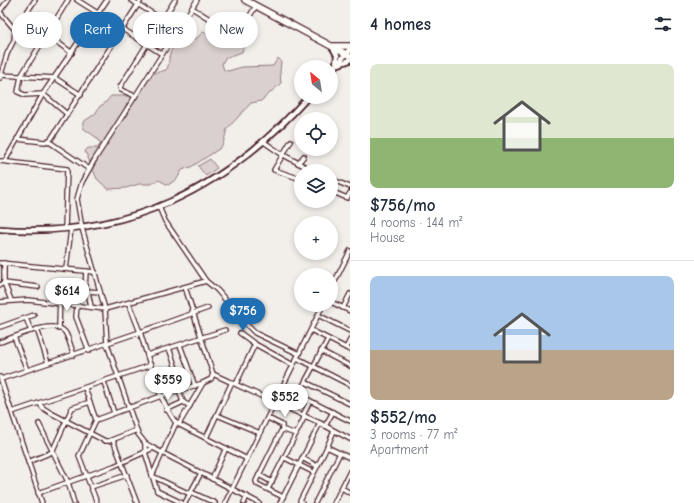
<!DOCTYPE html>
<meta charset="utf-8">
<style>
:root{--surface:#fff;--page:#f6f6f7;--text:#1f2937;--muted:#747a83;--line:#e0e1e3;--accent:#1f6fb2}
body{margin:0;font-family:"Comic Neue",sans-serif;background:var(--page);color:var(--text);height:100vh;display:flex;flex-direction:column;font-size:15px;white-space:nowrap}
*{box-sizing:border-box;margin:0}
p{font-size:13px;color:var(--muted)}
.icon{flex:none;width:22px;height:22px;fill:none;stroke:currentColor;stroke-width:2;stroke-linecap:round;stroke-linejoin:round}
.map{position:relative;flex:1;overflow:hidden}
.panel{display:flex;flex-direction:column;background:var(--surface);width:344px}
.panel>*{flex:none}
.banner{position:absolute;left:12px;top:12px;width:278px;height:36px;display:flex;gap:8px}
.needle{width:26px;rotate:330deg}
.tools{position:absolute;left:294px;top:60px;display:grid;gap:8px}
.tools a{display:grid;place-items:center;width:44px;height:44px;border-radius:50%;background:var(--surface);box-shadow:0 2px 6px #0003;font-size:20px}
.price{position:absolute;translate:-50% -34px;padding:0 9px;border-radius:14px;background:#fff;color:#222;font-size:13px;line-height:26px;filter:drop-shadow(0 1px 2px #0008)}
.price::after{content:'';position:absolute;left:50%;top:24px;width:12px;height:9px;margin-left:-6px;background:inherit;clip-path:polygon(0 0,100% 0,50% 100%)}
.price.current{background:var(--accent);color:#fff}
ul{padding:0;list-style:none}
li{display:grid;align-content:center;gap:8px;height:212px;padding:0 20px}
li+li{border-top:1px solid var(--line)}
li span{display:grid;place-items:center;height:124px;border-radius:8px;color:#555}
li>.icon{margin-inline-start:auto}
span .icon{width:72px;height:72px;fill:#fffc;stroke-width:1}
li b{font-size:17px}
h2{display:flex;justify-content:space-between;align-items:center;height:48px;padding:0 20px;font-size:17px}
.tag{padding:0 14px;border-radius:18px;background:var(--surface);box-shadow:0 2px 6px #0003;font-size:14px;line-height:36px}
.tag.current{background:var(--accent);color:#fff}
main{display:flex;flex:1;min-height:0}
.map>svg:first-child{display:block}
.green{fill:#d9d0cf;stroke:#92787d}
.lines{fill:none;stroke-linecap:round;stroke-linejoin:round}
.minor-casing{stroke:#4a1f2b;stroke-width:6}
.major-casing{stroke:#4a1f2b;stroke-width:8}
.highway-casing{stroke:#4a1f2b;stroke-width:8}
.minor{stroke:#fdfcf7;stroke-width:3.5}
.major{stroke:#fdfcf7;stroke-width:4.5}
.highway{stroke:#fdfcf7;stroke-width:5.5}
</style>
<main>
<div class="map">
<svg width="350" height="503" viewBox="0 0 350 503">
<rect width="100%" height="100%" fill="#f2efeb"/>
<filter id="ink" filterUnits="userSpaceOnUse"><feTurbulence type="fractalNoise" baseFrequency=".025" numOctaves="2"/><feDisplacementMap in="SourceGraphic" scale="8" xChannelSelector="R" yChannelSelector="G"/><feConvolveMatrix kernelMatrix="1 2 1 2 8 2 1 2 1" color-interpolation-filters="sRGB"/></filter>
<g filter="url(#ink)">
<g class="green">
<path d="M214,26L240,37L245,42L242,52L225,58L222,64L224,70L228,71L242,67L273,66L278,58L281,61L280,72L281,83L261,101L251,103L227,129L223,144L219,149L191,167L182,170L177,179L168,185L159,180L151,184H139L126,188L108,189L97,179L85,151L88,148H97L101,144L97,138L83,128V122L95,114L100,106L104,104L111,96H128L137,92L151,74L166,70C170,65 168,60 170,54C171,48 180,38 185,36L196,39L203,32L208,34Z"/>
<polygon points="210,159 217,168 206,176 198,166"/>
</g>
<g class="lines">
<g class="minor-casing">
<g id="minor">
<polyline points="35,0 15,30 46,34 72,53"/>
<polyline points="77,0 162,54"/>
<polyline points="131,0 163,20"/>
<polyline points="197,0 95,159 82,182 77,199 82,228 105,309 107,344 138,434 145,443 153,448 259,503"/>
<polyline points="192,8 237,36 256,6"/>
<polyline points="0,11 8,0"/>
<polyline points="0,12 15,30 14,40 7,54 0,78"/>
<polyline points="0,75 55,78 81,95"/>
<polyline points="135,96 121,90 120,87 175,0"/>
<polyline points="67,114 43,94 25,95 18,92 21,76 68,0"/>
<polyline points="17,139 45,142 51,139 141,0"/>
<polyline points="48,141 89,169"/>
<polyline points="291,141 274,170 301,179"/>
<polyline points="264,142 280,153 313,171"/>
<polyline points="0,161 67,169 65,229"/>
<polyline points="5,161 43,94 107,0"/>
<polyline points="298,163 304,156"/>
<polyline points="331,179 350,187"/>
<polyline points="331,191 347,198 350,193"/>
<polyline points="159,207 165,221 206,281 217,290 248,326 255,333 299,354"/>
<polyline points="0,263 95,272"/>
<polyline points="4,263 4,283 11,300"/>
<polyline points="66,269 71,229"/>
<polyline points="0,285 4,283 38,287"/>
<polyline points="185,287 213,374"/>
<polyline points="331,289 350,251"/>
<polyline points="85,290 86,271"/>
<polyline points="88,291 91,307"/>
<polyline points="0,302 28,300 105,309 206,281"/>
<polyline points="331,302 350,311"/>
<polyline points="129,304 140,332 208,308"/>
<polyline points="77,306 76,317 89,351"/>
<polyline points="343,308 350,294"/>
<polyline points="318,315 350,331"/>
<polyline points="26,318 31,331"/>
<polyline points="0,327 34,315"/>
<polyline points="37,329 48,363"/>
<polyline points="59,329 60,289 100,292"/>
<polyline points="311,330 350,350"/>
<polyline points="240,333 255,344 293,365"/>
<polyline points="14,337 27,370"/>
<path d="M0,342C13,338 54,318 65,332C69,338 71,348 74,355"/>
<polyline points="180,345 195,386"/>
<polyline points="169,348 183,389"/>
<polyline points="346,348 350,340"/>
<polyline points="321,351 350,366"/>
<polyline points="147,355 225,330"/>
<polyline points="297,358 350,385"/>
<polyline points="0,377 42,503"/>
<path d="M1,379L140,332C150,363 157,397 176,423"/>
<polyline points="104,382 114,413"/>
<polyline points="305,382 350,404"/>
<polyline points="236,384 255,344"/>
<polyline points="283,387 350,421"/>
<polyline points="85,388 96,420"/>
<polyline points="179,390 183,402"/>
<polyline points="298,395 328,339"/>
<polyline points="39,403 43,408 51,413 105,441 109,441 137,430"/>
<polyline points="166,410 183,402 190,406"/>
<polyline points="12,412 151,365"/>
<polyline points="217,415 260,433"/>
<polyline points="303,415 310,401"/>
<polyline points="268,418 282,425 282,430"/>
<polyline points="39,424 68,482 74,503"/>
<polyline points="179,424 203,383 211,379 213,374 320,423 350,439"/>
<polyline points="325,426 333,412"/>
<polyline points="206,438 232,382"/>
<polyline points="113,440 137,503"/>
<polyline points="327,447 334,431"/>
<polyline points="153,448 145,452 157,491 182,503"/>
<polyline points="285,458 313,472"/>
<polyline points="302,458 317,466"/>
<polyline points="28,462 52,452 72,408 90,402"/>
<polyline points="259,475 272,482"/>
<polyline points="212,479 226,448"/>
<polyline points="91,487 127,475"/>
<polyline points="342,488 350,493"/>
<polyline points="268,489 305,416"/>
<polyline points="191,492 215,503"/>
<polyline points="38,493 114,466 145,452 145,444"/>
<polyline points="190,494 152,476 176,423 247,459"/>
<polyline points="283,497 257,484 256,481 281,431 284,430 296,434"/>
<polyline points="97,503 79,456 96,420 161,396 203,383"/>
<polyline points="185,503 201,473"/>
<polyline points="225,503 323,305"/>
<polyline points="244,503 247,496"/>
<polyline points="280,503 320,423"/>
<polyline points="302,503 300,501 327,447 350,458"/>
<polyline points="315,503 340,453"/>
<polyline points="334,503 350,471"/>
</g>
</g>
<g class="major-casing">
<g id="major">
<polyline points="333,48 337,55 336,64"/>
<polyline points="339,64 350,60"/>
<polyline points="331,71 346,54 350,56"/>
<path d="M0,229C127,239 225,190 308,97"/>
</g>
</g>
<g class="highway-casing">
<g id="highway">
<polyline points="245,0 346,54 350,50"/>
<polyline points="334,46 350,46"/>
</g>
</g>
<use href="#minor" class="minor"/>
<use href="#major" class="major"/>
<use href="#highway" class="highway"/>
</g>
</g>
</svg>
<div class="tools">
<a><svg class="needle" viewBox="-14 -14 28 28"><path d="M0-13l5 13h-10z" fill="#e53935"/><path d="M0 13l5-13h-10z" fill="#747a83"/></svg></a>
<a><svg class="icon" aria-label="locate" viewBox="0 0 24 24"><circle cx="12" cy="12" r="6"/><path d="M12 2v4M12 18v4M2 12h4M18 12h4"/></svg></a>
<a><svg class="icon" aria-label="layers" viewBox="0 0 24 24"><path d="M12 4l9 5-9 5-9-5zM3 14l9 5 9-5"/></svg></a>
<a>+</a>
<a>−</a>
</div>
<b class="price" style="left:67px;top:312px">$614</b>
<b class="price current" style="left:243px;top:332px">$756</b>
<b class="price" style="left:168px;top:401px">$559</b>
<b class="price" style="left:285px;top:418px">$552</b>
<div class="banner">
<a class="tag">Buy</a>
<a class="tag current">Rent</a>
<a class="tag">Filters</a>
<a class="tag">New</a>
</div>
</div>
<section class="panel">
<h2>4 homes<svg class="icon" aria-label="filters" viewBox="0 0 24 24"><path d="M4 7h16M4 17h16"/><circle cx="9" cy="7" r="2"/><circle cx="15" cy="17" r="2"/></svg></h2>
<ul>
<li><span style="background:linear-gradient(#dfe7d0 60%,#8fb573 0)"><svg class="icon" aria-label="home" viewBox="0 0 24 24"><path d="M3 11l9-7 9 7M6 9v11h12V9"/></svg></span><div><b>$756/mo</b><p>4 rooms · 144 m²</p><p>House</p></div></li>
<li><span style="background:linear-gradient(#a9c7e8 60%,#b9a48a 0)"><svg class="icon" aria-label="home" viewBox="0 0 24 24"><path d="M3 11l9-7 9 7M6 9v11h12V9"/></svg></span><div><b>$552/mo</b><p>3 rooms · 77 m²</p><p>Apartment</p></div></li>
</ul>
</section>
</main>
